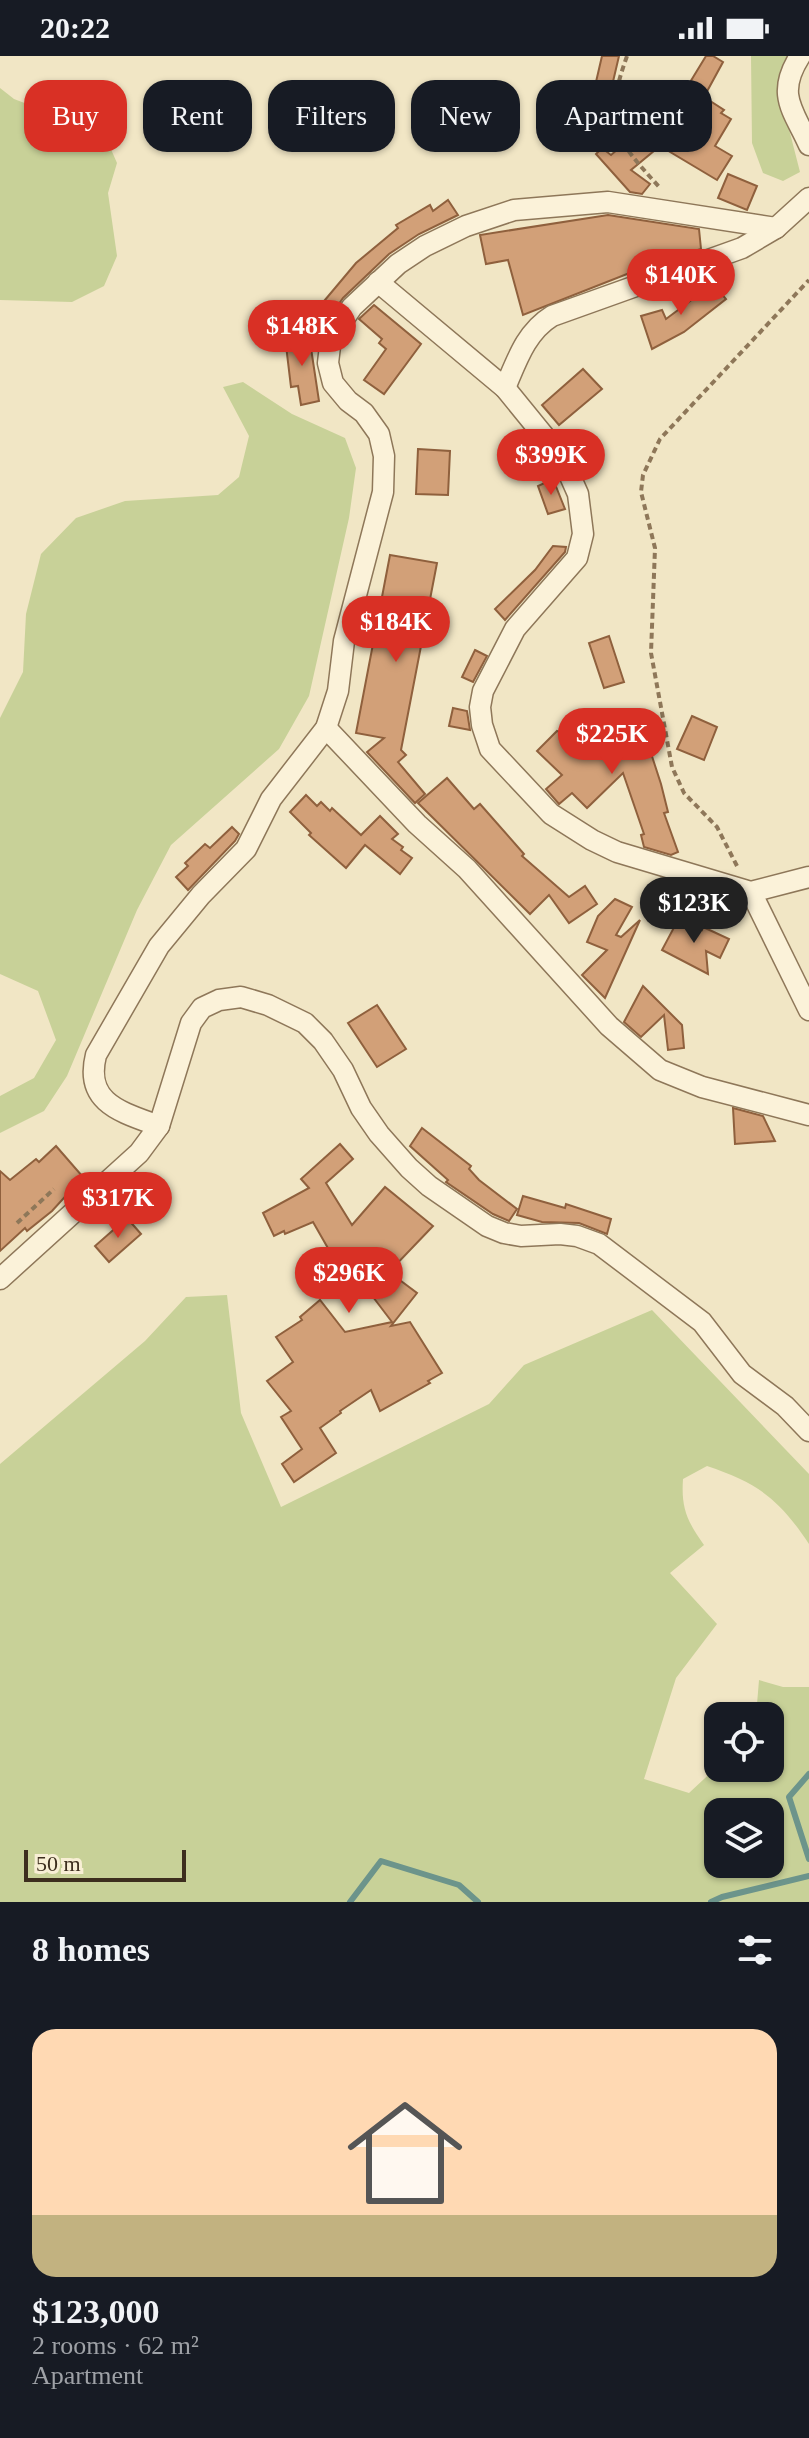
<!DOCTYPE html>
<meta charset="utf-8">
<style>
:root{--surface:#171b24;--page:#20242c;--text:#f1f3f6;--muted:#9ea1a6;--line:#363941;--accent:#d93025}
body{margin:0;font-family:"Times New Roman",serif;background:var(--page);color:var(--text);height:100vh;display:flex;flex-direction:column;font-size:30px;white-space:nowrap}
*{box-sizing:border-box;margin:0}
p{font-size:26px;color:var(--muted)}
.icon{flex:none;width:44px;height:44px;fill:none;stroke:currentColor;stroke-width:2;stroke-linecap:round;stroke-linejoin:round}
.map{position:relative;height:1846px;overflow:hidden}
.panel{display:flex;flex-direction:column;background:var(--surface);flex:1}
.panel>*{flex:none}
.guide{position:absolute;left:24px;top:24px;width:762px;height:72px;display:flex;gap:16px}
.fabs{position:absolute;left:704px;top:1646px;display:grid;gap:16px}
.fabs a{display:grid;place-items:center;width:80px;height:80px;border-radius:16px;background:var(--surface);box-shadow:0 2px 6px #0004;font-size:40px}
.scale{position:absolute;left:24px;bottom:20px;width:162px;box-sizing:border-box;padding-left:8px;border:4px solid #3d2e1e;border-top:0;font-size:22px;line-height:28px;white-space:nowrap;color:#3d2e1e;-webkit-text-stroke:6px #f8efd5;paint-order:stroke}
.price{position:absolute;translate:-50% -68px;padding:0 18px;border-radius:28px;background:var(--accent);color:#fff;font-size:26px;line-height:52px;filter:drop-shadow(0 2px 4px #0008)}
.price::after{content:'';position:absolute;left:50%;top:48px;width:24px;height:18px;margin-left:-12px;background:inherit;clip-path:polygon(0 0,100% 0,50% 100%)}
.price.active{background:#222;color:#fff}
ul{padding:0;list-style:none}
li{display:grid;align-content:center;gap:16px;height:424px;padding:0 32px}
li+li{border-top:2px solid var(--line)}
li span{display:grid;place-items:center;height:248px;border-radius:24px;color:#555}
li>.icon{margin-inline-start:auto}
span .icon{width:144px;height:144px;fill:#fffc;stroke-width:1}
li b{font-size:34px}
h2{display:flex;justify-content:space-between;align-items:center;height:96px;padding:0 32px;font-size:34px}
.pill{padding:0 28px;border-radius:24px;background:var(--surface);box-shadow:0 2px 6px #0004;font-size:28px;line-height:72px}
.pill.active{background:var(--accent);color:#fff}
.status{display:flex;justify-content:space-between;align-items:center;height:56px;padding:0 40px;background:var(--surface);direction:ltr}
.status svg{height:22px;fill:currentColor}
.map>svg:first-child{display:block}
.green{fill:#c8d198;fill-rule:evenodd}
.lines{fill:none;stroke-linecap:round;stroke-linejoin:round}
.stream{stroke:#6c948b;stroke-width:6}
.building{fill:#d2a078;stroke:#8f603d;stroke-width:2}
.minor-casing{stroke:#8e7759;stroke-width:23}
.path{stroke:#8e7759;stroke-width:4;stroke-dasharray:6 4;stroke-linecap:butt}
.minor{stroke:#fbf2d9;stroke-width:20}
</style>
<div class="status"><b>20:22</b><svg viewBox="0 0 49 12"><path d="M0 12V9h3v3zM5 12V6h3v6zM10 12V3h3v9zM15 12V0h3v12zM26 1h20v11H26zM47 4h2v5h-2z"/></svg></div>
<div class="map">
<svg width="809" height="1846" viewBox="0 0 809 1846">
<rect width="100%" height="100%" fill="#f1e6c5"/>
<g class="green">
<polygon points="751,0 788,0 780,38 800,116 783,125 763,117 752,87"/>
<polygon points="0,32 14,43 85,70 106,82 117,107 108,137 117,200 104,230 72,246 0,244"/>
<polygon points="243,326 292,358 345,382 356,412 349,462 309,640 279,693 171,789 137,854 67,1020 44,1055 0,1077 0,1040 34,1022 56,984 38,935 0,918 0,662 23,616 26,558 41,498 76,462 125,445 218,439 239,421 249,380 223,331"/>
<path d="M227,1239L241,1357L281,1451L489,1348L524,1309L652,1254L809,1418V1488C779,1443 758,1427 707,1410L683,1423C681,1452 687,1465 704,1489L670,1517L717,1568L676,1622L644,1723L689,1737L718,1710L770,1712V1660H756L759,1624L783,1631H809V1846H0V1408L145,1285L186,1241ZM770,1756V1808H718V1756Z"/>
</g>
<g class="lines">
<g class="stream">
<polyline points="809,1718 789,1741 809,1803"/>
<polyline points="350,1846 381,1805 459,1829 478,1846"/>
<polyline points="711,1846 722,1841 809,1820"/>
</g>
</g>
<g class="building">
<polygon points="602,0 619,0 608,47 607,69 586,69"/>
<polygon points="706,0 713,0 723,6 704,41 724,54 721,57 731,63 715,90 732,100 717,124 660,90 631,114 650,128 642,138 630,136 596,98 602,92 611,99 644,71 656,82"/>
<polygon points="728,118 757,130 747,154 718,142"/>
<polygon points="448,144 458,159 419,178 389,198 343,242 317,280 304,269 356,207 398,172 396,169 430,149 433,155"/>
<polygon points="608,159 699,173 701,193 655,207 523,259 508,204 486,208 480,179"/>
<polygon points="713,228 726,243 684,276 652,293 641,260 662,254 666,263"/>
<polygon points="374,249 421,288 384,338 364,324 386,293 379,287 382,283 359,263"/>
<polygon points="309,279 319,345 301,349 298,330 291,331 285,281"/>
<polygon points="583,313 602,333 559,369 542,349"/>
<polygon points="418,393 450,395 448,439 416,438"/>
<polygon points="553,423 565,453 548,458 538,430"/>
<polygon points="553,490 566,491 565,496 505,564 495,553 535,514"/>
<polygon points="390,499 437,507 401,694 406,699 398,706 425,738 415,747 367,696 384,682 356,677"/>
<polygon points="609,580 624,626 604,632 589,587"/>
<polygon points="475,594 487,600 473,626 462,621"/>
<polygon points="453,652 467,655 470,674 449,670"/>
<polygon points="692,660 717,671 704,704 677,693"/>
<polygon points="634,663 648,688 661,728 668,756 664,757 678,796 671,799 644,791 641,779 644,778 623,717 587,752 572,737 559,748 546,733 562,719 537,695 557,675 563,677 566,667 587,688"/>
<polygon points="447,722 474,753 480,748 524,798 522,800 569,841 585,830 597,848 569,867 549,839 530,858 418,747"/>
<polygon points="306,739 317,750 321,746 330,755 332,752 361,779 380,760 398,778 392,783 403,791 401,794 412,802 400,818 365,789 346,812 309,779 311,777 290,756"/>
<polygon points="232,771 239,778 235,785 188,834 176,821 188,810 185,807 205,788 210,792"/>
<polygon points="615,843 632,851 616,879 621,881 640,864 605,942 582,919 607,894 587,886 598,860"/>
<polygon points="679,862 702,874 703,871 729,883 720,902 706,895 708,918 662,894"/>
<polygon points="643,930 682,969 684,992 668,994 664,959 641,981 624,966"/>
<polygon points="377,949 406,993 377,1011 348,967"/>
<polygon points="733,1052 763,1060 775,1085 735,1088"/>
<polygon points="422,1072 471,1110 469,1113 479,1124 517,1153 509,1165 493,1158 446,1126 448,1124 410,1090"/>
<polygon points="340,1088 353,1103 326,1127 352,1169 385,1131 433,1170 389,1216 417,1237 391,1270 410,1266 442,1317 428,1325 430,1327 380,1355 371,1334 340,1355 341,1357 320,1372 336,1397 294,1426 282,1408 302,1393 281,1361 291,1355 267,1325 293,1306 276,1281 302,1264 300,1261 320,1244 345,1276 392,1266 354,1216 336,1226 325,1206 333,1201 313,1166 285,1178 284,1175 274,1180 263,1157 309,1132 301,1123"/>
<polygon points="56,1090 83,1121 52,1155 27,1175 25,1172 0,1195 0,1115 10,1124 36,1103 39,1106"/>
<polygon points="523,1140 565,1152 566,1148 611,1163 607,1178 579,1167 542,1166 517,1159"/>
<polygon points="127,1162 141,1178 109,1206 95,1190"/>
</g>
<g class="lines">
<g class="minor-casing">
<g id="minor">
<path d="M800,0C775,39 794,55 809,89"/>
<polyline points="378,226 505,332 562,402 578,438 583,478 577,502 515,573 483,635 480,651 482,669 490,693 551,758 592,784 617,796 751,836 809,821"/>
<path d="M505,332C517,304 526,276 552,260L742,192L776,172L809,142"/>
<polyline points="326,672 417,768 467,813 609,970 660,1014 702,1031 809,1059"/>
<polyline points="751,836 809,954"/>
<path d="M159,1070C121,1056 84,1047 96,999L159,890L201,839L246,793L271,743L326,672L338,635L344,585L383,436L384,400L379,378L364,357L348,345L333,327L328,307L330,290L337,273L352,251L398,208L425,190L466,170L514,154L608,146L776,172"/>
<polyline points="0,1223 139,1097 159,1070 191,967 202,952 219,944 241,941 268,949 305,967 323,985 343,1014 361,1052 379,1078 409,1112 429,1130 487,1170 504,1177 521,1180 560,1178 577,1180 599,1188 702,1266 742,1318 785,1350 809,1375"/>
</g>
</g>
<g class="path">
<path d="M627,0C602,70 615,82 661,133"/>
<polyline points="737,810 717,771 684,737 672,711 651,597 655,492 641,436 643,419 660,383 809,224"/>
<polyline points="17,1167 54,1133"/>
</g>
<use href="#minor" class="minor"/>
</g>
</svg>
<div class="fabs">
<a><svg class="icon" aria-label="locate" viewBox="0 0 24 24"><circle cx="12" cy="12" r="6"/><path d="M12 2v4M12 18v4M2 12h4M18 12h4"/></svg></a>
<a><svg class="icon" aria-label="layers" viewBox="0 0 24 24"><path d="M12 4l9 5-9 5-9-5zM3 14l9 5 9-5"/></svg></a>
</div>
<div class="scale">50 m</div>
<b class="price" style="left:681px;top:261px">$140K</b>
<b class="price" style="left:302px;top:312px">$148K</b>
<b class="price" style="left:551px;top:441px">$399K</b>
<b class="price" style="left:396px;top:608px">$184K</b>
<b class="price" style="left:612px;top:720px">$225K</b>
<b class="price active" style="left:694px;top:889px">$123K</b>
<b class="price" style="left:118px;top:1184px">$317K</b>
<b class="price" style="left:349px;top:1259px">$296K</b>
<div class="guide">
<a class="pill active">Buy</a>
<a class="pill">Rent</a>
<a class="pill">Filters</a>
<a class="pill">New</a>
<a class="pill">Apartment</a>
</div>
</div>
<section class="panel">
<h2>8 homes<svg class="icon" aria-label="filters" viewBox="0 0 24 24"><path d="M4 7h16M4 17h16"/><circle cx="9" cy="7" r="2"/><circle cx="15" cy="17" r="2"/></svg></h2>
<ul>
<li><span style="background:linear-gradient(#ffd9b3 75%,#c2b280 0)"><svg class="icon" aria-label="home" viewBox="0 0 24 24"><path d="M3 11l9-7 9 7M6 9v11h12V9"/></svg></span><div><b>$123,000</b><p>2 rooms · 62 m²</p><p>Apartment</p></div></li>
</ul>
</section>
